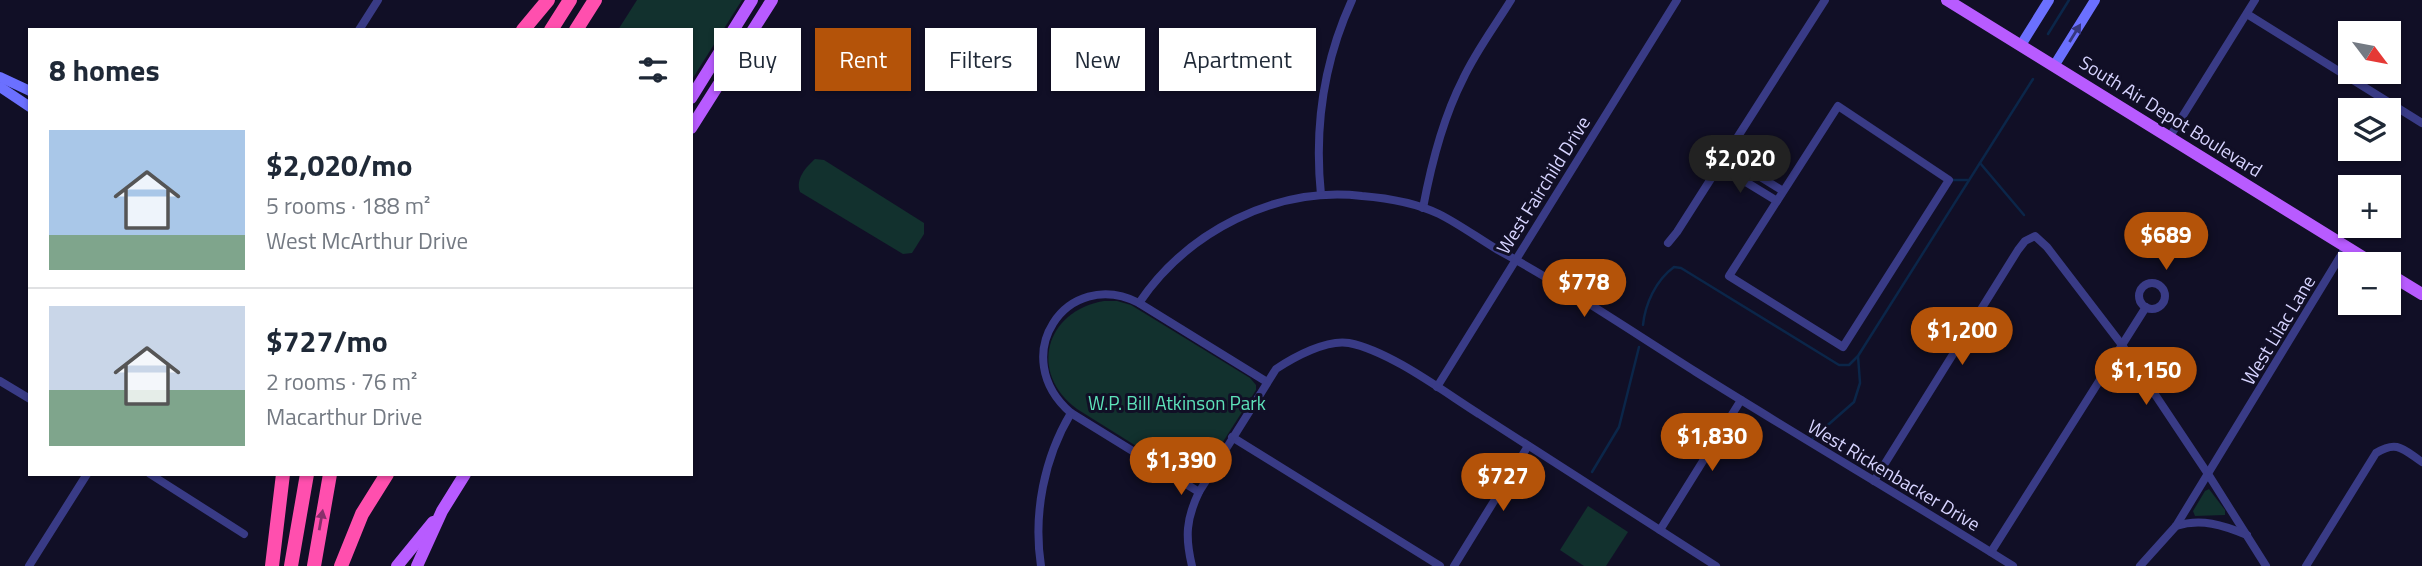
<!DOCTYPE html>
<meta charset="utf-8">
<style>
:root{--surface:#fff;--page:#f6f6f7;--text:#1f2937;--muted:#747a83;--line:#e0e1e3;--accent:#b45309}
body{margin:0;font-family:"Titillium Web",sans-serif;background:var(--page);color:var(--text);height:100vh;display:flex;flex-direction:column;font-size:26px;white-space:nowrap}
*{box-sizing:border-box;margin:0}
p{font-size:23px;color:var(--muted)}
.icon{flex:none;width:38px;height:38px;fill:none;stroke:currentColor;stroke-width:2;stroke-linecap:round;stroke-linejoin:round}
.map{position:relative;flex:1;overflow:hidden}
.details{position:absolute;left:28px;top:28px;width:665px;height:448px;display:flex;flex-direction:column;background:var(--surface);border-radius:0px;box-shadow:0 2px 5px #0004}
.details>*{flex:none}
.banner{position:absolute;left:714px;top:28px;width:665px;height:63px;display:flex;gap:14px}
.needle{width:46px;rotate:122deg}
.fabs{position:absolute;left:2338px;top:21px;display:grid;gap:14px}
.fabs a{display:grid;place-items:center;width:63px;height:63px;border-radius:0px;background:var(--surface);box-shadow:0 2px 5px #0004;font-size:35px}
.price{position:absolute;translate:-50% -60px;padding:0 16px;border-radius:24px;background:var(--accent);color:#fff;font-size:23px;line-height:46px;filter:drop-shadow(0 2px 4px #0008)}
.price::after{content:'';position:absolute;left:50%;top:42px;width:21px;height:16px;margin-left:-10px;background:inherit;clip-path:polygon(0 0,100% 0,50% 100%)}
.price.selected{background:#222;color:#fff}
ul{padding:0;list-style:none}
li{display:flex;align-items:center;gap:21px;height:175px;padding:0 21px}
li+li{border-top:2px solid var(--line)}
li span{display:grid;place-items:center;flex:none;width:196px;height:140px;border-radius:0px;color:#555}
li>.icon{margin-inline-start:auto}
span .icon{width:84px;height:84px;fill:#fffc;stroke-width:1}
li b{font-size:30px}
h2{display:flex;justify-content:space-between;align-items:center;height:84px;padding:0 21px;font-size:30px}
.chip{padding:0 24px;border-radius:0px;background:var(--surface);box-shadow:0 2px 5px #0004;font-size:24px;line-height:63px}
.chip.selected{background:var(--accent);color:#fff}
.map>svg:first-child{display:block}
.green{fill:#12312e}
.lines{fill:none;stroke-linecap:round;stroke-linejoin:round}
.stream{stroke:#0b2649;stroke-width:2.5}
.street{stroke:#393b86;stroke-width:8}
.secondary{stroke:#6b70ff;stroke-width:10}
.primary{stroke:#b85bff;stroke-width:12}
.highway{stroke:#ff4fae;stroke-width:14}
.oneway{fill:#35367d}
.oneway2{fill:#882f6a}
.labels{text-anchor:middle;stroke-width:6;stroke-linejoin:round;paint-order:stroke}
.street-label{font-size:19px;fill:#d7d4ff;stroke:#110f26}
.park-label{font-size:19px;fill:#5de2b9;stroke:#110f26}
</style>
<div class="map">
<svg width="2422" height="566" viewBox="0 0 2422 566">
<rect width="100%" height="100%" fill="#110f26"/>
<g class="green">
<polygon points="637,0 742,0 691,81 691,30 618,30"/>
<path d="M815,159L824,160L924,223V234L912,253L903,254L800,192C795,179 806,167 815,159Z"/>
<path d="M1104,301H1117L1131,305L1250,378L1256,385V390L1198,481L1189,479L1077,409C1028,373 1045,311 1104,301Z"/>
<polygon points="2209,489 2225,510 2225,515 2195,516 2193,511 2205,491"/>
<polygon points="1588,506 1628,532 1606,566 1584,566 1560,550"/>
</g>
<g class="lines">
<g class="stream">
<polyline points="2048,34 2069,0"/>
<polyline points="1980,163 2024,215"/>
<polyline points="1952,180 1968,180"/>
<path d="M1643,325C1645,304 1656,280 1674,267L1681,268L1839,365H1849L1858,356L2033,79"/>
<polyline points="1813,438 1854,402 1860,383 1858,356"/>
<polyline points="1592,472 1619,427 1639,347"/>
</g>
<g class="street">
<polyline points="2247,14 2422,123"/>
<polyline points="359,30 378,0"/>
<polygon points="1838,106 1949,180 1843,347 1729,276"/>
<polyline points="2169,138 2255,0"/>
<polyline points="1725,155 1783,191"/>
<polyline points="1718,165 1777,201"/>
<path d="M1321,195C1314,127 1324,61 1352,0"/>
<path d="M1423,208C1431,165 1443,118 1463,79C1476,51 1495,26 1511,0"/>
<polyline points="1668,243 1677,232 1825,0"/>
<circle cx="2152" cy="296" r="13"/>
<path d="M1139,303C1187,232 1275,186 1362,196C1387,198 1416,203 1439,214C1459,224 1478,238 1498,250C1566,287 1631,331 1696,372C1801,438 1908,500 2013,566"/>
<polyline points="0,381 30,399"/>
<polyline points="1437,387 1677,0"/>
<polyline points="1232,437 1440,566"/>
<polyline points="150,474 244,534"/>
<polyline points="1874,481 2018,250 2025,241 2035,236 2047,247 2122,345 2208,474 2266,566"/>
<path d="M1199,492L1071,413C1006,357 1066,266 1139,303L1267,382"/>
<path d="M2176,526C2201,518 2223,525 2247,535"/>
<polyline points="1660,530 1741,400"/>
<polyline points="1991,552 2146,307"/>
<polyline points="29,566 87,474"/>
<path d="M1041,566C1033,514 1044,458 1071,413"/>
<path d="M1192,566C1185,537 1186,519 1199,492L1276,369C1294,357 1327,339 1349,343C1390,351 1444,392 1479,414C1558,465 1637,516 1716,566"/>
<polyline points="1454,566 1528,446"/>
<polyline points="2140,566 2176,526 2346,247"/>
<path d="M2306,566L2376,453C2397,440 2403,449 2422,462"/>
</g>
<g class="secondary">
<polyline points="2021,45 2049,0"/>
<polyline points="2054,66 2095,0"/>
<polyline points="0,77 30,91"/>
<polyline points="0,87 30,107"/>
</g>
<g class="primary">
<polyline points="1947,0 2374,264"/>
<polyline points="691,98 752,0"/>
<polyline points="691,128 772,0"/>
<polyline points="2389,274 2422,294"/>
<polyline points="397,566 433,522"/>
<polyline points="417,566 442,511 465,474"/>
</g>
<g class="highway">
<polyline points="523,30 548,0"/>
<polyline points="551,30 570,0"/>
<polyline points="576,30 595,0"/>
<polyline points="272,566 283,474"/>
<polyline points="291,566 307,474"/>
<polyline points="314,566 330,474"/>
<polyline points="341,566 362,514 387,474"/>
</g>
</g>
<defs><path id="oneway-solid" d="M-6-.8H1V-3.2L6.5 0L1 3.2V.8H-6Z" transform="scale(1.75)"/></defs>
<use class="oneway" href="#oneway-solid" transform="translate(2075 33) rotate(-58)"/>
<use class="oneway2" href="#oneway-solid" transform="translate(321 520) rotate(-80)"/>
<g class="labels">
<g class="street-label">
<text transform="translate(2171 116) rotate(32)" y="7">South Air Depot Boulevard</text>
<text transform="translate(1543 185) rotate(-58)" y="7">West Fairchild Drive</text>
<text transform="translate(2278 330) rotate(-59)" y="7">West Lilac Lane</text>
<text transform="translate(1894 475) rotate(31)" y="7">West Rickenbacker Drive</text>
</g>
<g class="park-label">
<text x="1177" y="410">W.P. Bill Atkinson Park</text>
</g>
</g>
</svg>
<div class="fabs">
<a><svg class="needle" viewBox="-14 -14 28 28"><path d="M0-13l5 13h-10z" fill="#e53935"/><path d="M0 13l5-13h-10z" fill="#747a83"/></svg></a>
<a><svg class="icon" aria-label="layers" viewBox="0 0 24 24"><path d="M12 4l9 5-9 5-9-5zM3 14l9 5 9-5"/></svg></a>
<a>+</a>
<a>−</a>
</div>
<b class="price selected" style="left:1740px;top:195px">$2,020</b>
<b class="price" style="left:2166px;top:272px">$689</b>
<b class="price" style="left:1584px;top:319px">$778</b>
<b class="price" style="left:1962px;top:367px">$1,200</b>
<b class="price" style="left:2146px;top:407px">$1,150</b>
<b class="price" style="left:1712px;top:473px">$1,830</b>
<b class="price" style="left:1181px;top:497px">$1,390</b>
<b class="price" style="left:1503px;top:513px">$727</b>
<div class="banner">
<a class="chip">Buy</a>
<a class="chip selected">Rent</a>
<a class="chip">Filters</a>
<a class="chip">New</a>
<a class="chip">Apartment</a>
</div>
<section class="details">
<h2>8 homes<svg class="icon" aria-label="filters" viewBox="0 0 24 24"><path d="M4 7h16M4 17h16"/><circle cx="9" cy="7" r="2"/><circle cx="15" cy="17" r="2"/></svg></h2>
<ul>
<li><span style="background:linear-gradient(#a9c7e8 75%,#7fa58c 0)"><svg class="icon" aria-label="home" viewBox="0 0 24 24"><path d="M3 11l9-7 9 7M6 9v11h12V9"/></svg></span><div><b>$2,020/mo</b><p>5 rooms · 188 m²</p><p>West McArthur Drive</p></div></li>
<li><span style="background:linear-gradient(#c9d6e8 60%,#7fa58c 0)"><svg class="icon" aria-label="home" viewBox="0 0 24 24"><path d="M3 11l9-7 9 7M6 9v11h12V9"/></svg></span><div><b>$727/mo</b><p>2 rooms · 76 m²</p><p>Macarthur Drive</p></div></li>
</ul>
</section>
</div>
